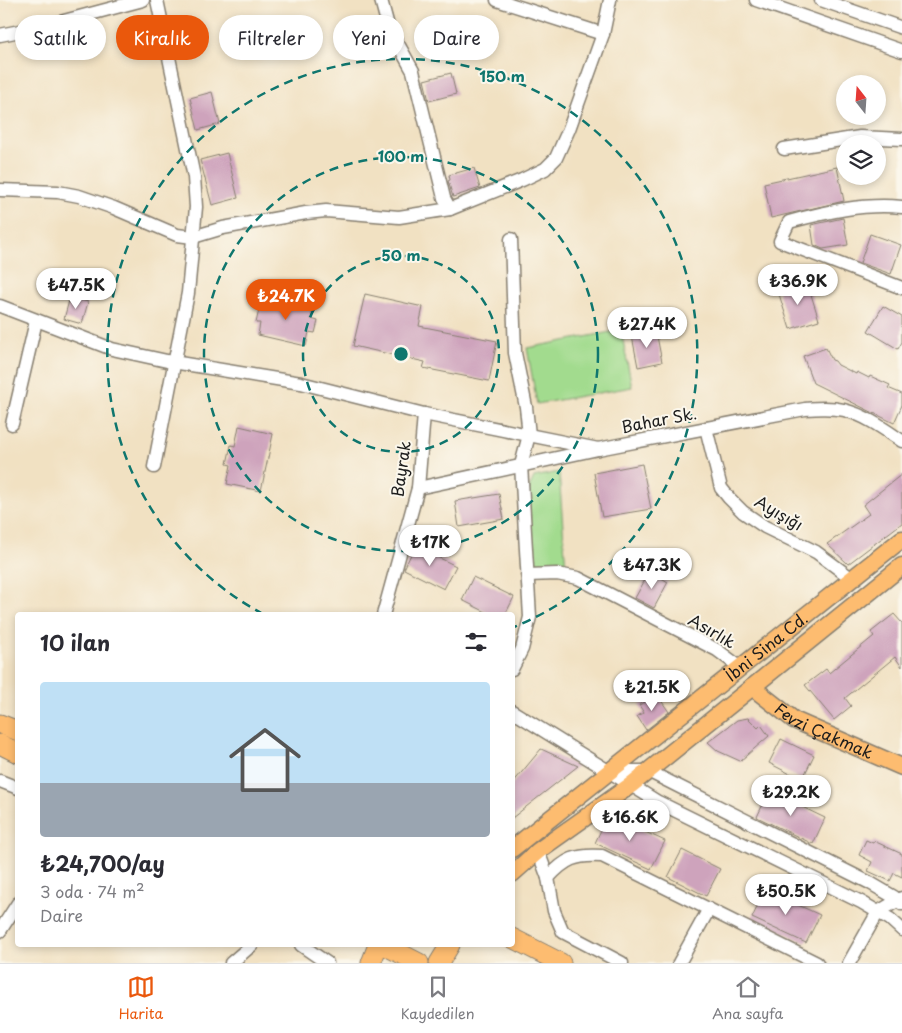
<!DOCTYPE html>
<html lang="tr">
<meta charset="utf-8">
<style>
:root{--surface:#fff;--page:#f2f2f3;--text:#2b2b33;--muted:#7c7c81;--line:#e1e1e2;--accent:#ea580c}
body{margin:0;font-family:"Playpen Sans",sans-serif;background:var(--page);color:var(--text);height:100vh;display:flex;flex-direction:column;font-size:19px;white-space:nowrap}
*{box-sizing:border-box;margin:0}
p{font-size:16px;color:var(--muted)}
.icon{flex:none;width:28px;height:28px;fill:none;stroke:currentColor;stroke-width:2;stroke-linecap:round;stroke-linejoin:round}
.map{position:relative;flex:1;overflow:hidden}
.sheet{position:absolute;left:15px;top:612px;width:500px;height:335px;display:flex;flex-direction:column;background:var(--surface);border-radius:5px;box-shadow:0 2px 8px #0003}
.sheet>*{flex:none}
.hud{position:absolute;left:15px;top:15px;width:500px;height:45px;display:flex;gap:10px}
.needle{width:32px;rotate:343deg}
.fabs{position:absolute;left:836px;top:75px;display:grid;gap:10px}
.fabs a{display:grid;place-items:center;width:50px;height:50px;border-radius:50%;background:var(--surface);box-shadow:0 2px 8px #0003;font-size:25px}
.price{position:absolute;translate:-50% -42px;padding:0 11px;border-radius:18px;background:#fff;color:#222;font-size:16px;line-height:32px;filter:drop-shadow(0 1px 2px #0008)}
.price::after{content:'';position:absolute;left:50%;top:30px;width:15px;height:11px;margin-left:-8px;background:inherit;clip-path:polygon(0 0,100% 0,50% 100%)}
.price.on{background:var(--accent);color:#fff}
ul{padding:0;list-style:none}
li{display:grid;align-content:center;gap:10px;height:265px;padding:0 25px}
li span{display:grid;place-items:center;height:155px;border-radius:5px;color:#555}
li>.icon{margin-inline-start:auto}
span .icon{width:90px;height:90px;fill:#fffc;stroke-width:1}
li b{font-size:21px}
h2{display:flex;justify-content:space-between;align-items:center;height:60px;padding:0 25px;font-size:21px}
.pill{padding:0 18px;border-radius:22px;background:var(--surface);box-shadow:0 2px 8px #0003;font-size:18px;line-height:45px}
.pill.on{background:var(--accent);color:#fff}
.tab-bar{display:flex;justify-content:space-around;align-items:center;height:70px;border-top:1px solid var(--line);background:var(--surface);font-size:14px;color:var(--muted)}
.tab-bar a{display:grid;justify-items:center;gap:2px}
.tab-bar .on{color:var(--accent)}
.map>svg:first-child{display:block}
.green{fill:#a2db8e;stroke:#5f7c55}
.building{fill:#cea3bc}
.lines{fill:none;stroke-linecap:round;stroke-linejoin:round}
.minor-casing{stroke:#867e6f;stroke-width:15}
.major-casing{stroke:#867e6f;stroke-width:19}
.highway-casing{stroke:#867e6f;stroke-width:21}
.minor{stroke:#fff;stroke-width:12}
.major{stroke:#fdbc6f;stroke-width:16}
.highway{stroke:#fdbc6f;stroke-width:19}
.ring{fill:none;stroke:#0f766e;stroke-width:2.5;stroke-dasharray:9 6}
.labels{text-anchor:middle;stroke-width:4;stroke-linejoin:round;paint-order:stroke}
.street-label{font-size:16px;fill:#1c1c1c;stroke:#fbf7ec}
.centre{fill:#0f766e;stroke:#fbf7ec;stroke-width:2.5}
.ring-label{font-size:15px;text-anchor:middle;font-weight:bold;fill:#0f766e;stroke:#fbf7ec;stroke-width:4;stroke-linejoin:round;paint-order:stroke}
</style>
<div class="map">
<svg width="902" height="963" viewBox="0 0 902 963">
<rect width="100%" height="100%" fill="#fbf7ec"/>
<filter id="ink" filterUnits="userSpaceOnUse"><feTurbulence type="fractalNoise" baseFrequency=".02" numOctaves="2"/><feDisplacementMap in="SourceGraphic" scale="10" xChannelSelector="R" yChannelSelector="G"/><feConvolveMatrix kernelMatrix="1 2 1 2 8 2 1 2 1" color-interpolation-filters="sRGB"/></filter>
<filter id="wash" filterUnits="userSpaceOnUse"><feTurbulence type="fractalNoise" baseFrequency=".0096" numOctaves="4" result="noise"/><feDisplacementMap in="SourceGraphic" scale="20" xChannelSelector="R" yChannelSelector="G"/><feGaussianBlur stdDeviation="1.12" result="paint"/><feColorMatrix in="noise" values="0 0 0 0 0 0 0 0 0 0 0 0 0 0 0 0 0 1.4 0 .05"/><feComposite in="paint" operator="in"/></filter>
<g filter="url(#wash)">
<rect width="100%" height="100%" fill="#f1e1c2"/>
<g class="green">
<polygon points="621,330 632,387 537,404 527,348"/>
<polygon points="559,472 566,569 537,566 533,563 528,490 534,477"/>
</g>
<g id="blocks">
<g class="building">
<polygon points="451,73 456,94 429,101 424,80"/>
<polygon points="212,92 220,124 198,130 190,98"/>
<polygon points="227,153 238,198 212,205 200,160"/>
<polygon points="837,167 844,201 771,218 764,183"/>
<polygon points="474,168 480,188 453,197 448,181 450,180 449,175"/>
<polygon points="843,218 848,245 823,249 814,245 811,225"/>
<polygon points="870,234 901,245 891,274 860,263"/>
<polygon points="807,282 819,320 790,329 778,291"/>
<polygon points="275,293 288,296 287,300 305,304 303,307 313,309 311,319 318,321 315,333 309,332 306,346 258,335 260,323 256,323 260,305 266,306 268,298 273,299"/>
<polygon points="365,294 423,307 419,326 497,341 489,381 423,368 425,362 353,346"/>
<polygon points="70,297 88,302 82,324 64,319"/>
<polygon points="883,306 902,317 902,342 898,349 868,331"/>
<polygon points="656,331 662,362 638,367 632,336"/>
<polygon points="826,348 832,360 835,361 838,365 856,374 857,372 869,378 870,376 890,385 888,388 902,394 902,405 894,423 813,383 803,356"/>
<polygon points="239,426 273,434 261,491 227,484 231,465 227,464 231,445 235,446"/>
<polygon points="642,464 651,509 602,517 594,473"/>
<polygon points="902,474 902,523 848,564 827,544 869,514 863,505"/>
<polygon points="499,494 504,519 459,527 455,501"/>
<polygon points="415,546 456,566 444,589 404,569"/>
<polygon points="650,571 668,582 654,608 635,598"/>
<polygon points="473,577 514,597 505,615 492,615 462,600"/>
<polygon points="894,614 902,623 902,667 895,657 845,698 851,706 834,720 805,685 826,669 829,673 874,636 871,632"/>
<polygon points="658,696 669,712 646,730 637,716 644,713 639,705"/>
<polygon points="748,718 758,728 761,725 769,736 740,761 718,751 708,742 737,720"/>
<polygon points="781,739 814,755 802,780 769,763"/>
<polygon points="541,749 578,766 512,818 512,784"/>
<polygon points="769,791 825,818 813,844 757,817"/>
<polygon points="608,815 665,841 651,869 595,843"/>
<polygon points="866,840 873,843 874,841 902,854 902,877 894,873 890,881 868,871 872,862 859,855"/>
<polygon points="682,850 720,869 706,896 668,877"/>
<polygon points="765,890 820,915 806,943 752,918"/>
</g>
</g>
</g>
<g filter="url(#ink)">
<use href="#blocks" fill-opacity="0" stroke="#867e6f" stroke-width="1"/>
<g class="lines">
<g class="minor-casing">
<g id="minor">
<polyline points="381,0 388,26 413,71 444,198 450,209"/>
<polyline points="497,0 603,34"/>
<polyline points="756,0 902,51"/>
<polyline points="821,0 902,28"/>
<polyline points="0,35 45,26 143,0"/>
<polyline points="784,149 860,137 902,139"/>
<polyline points="0,190 58,192 79,196 114,208 177,235 193,237 223,228 306,213 326,211 399,217 450,209 522,180 545,169 556,158 569,129 603,34 610,0"/>
<path d="M902,207C864,203 825,212 789,222L780,241L902,288"/>
<polyline points="511,239 515,353 526,407 529,435 521,465 530,617 522,649 512,669"/>
<polyline points="0,306 112,349 167,361 301,383 424,414 598,449"/>
<polyline points="12,424 36,321"/>
<polyline points="706,428 721,488 729,498 743,512 765,527 816,552 851,578"/>
<polyline points="154,467 188,293 196,207 194,177 157,0"/>
<path d="M418,488L598,449L805,409C818,408 831,407 844,410C865,415 884,429 902,441"/>
<polyline points="527,575 557,574 578,578 717,650 741,668"/>
<polyline points="383,615 418,488 424,414"/>
<polyline points="512,711 658,802 861,902 890,919 902,930"/>
<polyline points="611,771 648,771 870,883 894,897 902,904"/>
<polyline points="0,781 18,788"/>
<polyline points="538,851 548,878 554,911 563,932 622,963"/>
<path d="M548,878C565,859 576,854 602,856L817,963"/>
<polyline points="0,931 18,903"/>
<polyline points="301,945 327,963"/>
<polyline points="231,963 252,945"/>
<polyline points="679,963 709,909"/>
<polyline points="849,963 878,912 902,898"/>
</g>
</g>
<g class="major-casing">
<g id="major">
<path id="s1" d="M752,687L794,720L902,767"/>
<path id="s2" d="M512,849L902,539"/>
<polyline points="512,874 538,851 631,785 902,566"/>
</g>
</g>
<g class="highway-casing">
<g id="highway">
<polyline points="0,724 18,731"/>
<polyline points="0,744 18,753"/>
<polyline points="512,938 561,963"/>
<polyline points="384,945 419,963"/>
<polyline points="371,963 378,945"/>
<polyline points="439,963 450,945"/>
</g>
</g>
<use href="#minor" class="minor"/>
<use href="#major" class="major"/>
<use href="#highway" class="highway"/>
</g>
</g>
<g class="ring">
<circle cx="401" cy="354" r="98"/>
<circle cx="401" cy="354" r="197"/>
<path d="M263 614A295 295 0 1 1 514 627"/>
</g>
<g class="labels">
<g class="street-label">
<text transform="translate(659 420) rotate(-11)" y="6">Bahar Sk.</text>
<text transform="translate(401 469) rotate(-82)" y="6">Bayrak</text>
<text transform="translate(779 513) rotate(30)" y="6">Ayışığı</text>
<text transform="translate(712 631) rotate(30)" y="6">Asırlık</text>
<text dy="6" stroke="none"><textPath href="#s2" startOffset="325">İbni Sina Cd.</textPath></text>
<text dy="6" stroke="none"><textPath href="#s1" startOffset="85">Fevzi Çakmak</textPath></text>
</g>
</g>
<circle cx="401" cy="354" r="8" class="centre"/>
<g class="ring-label">
<text x="502" y="82">150 m</text>
<text x="401" y="162">100 m</text>
<text x="401" y="261">50 m</text>
</g>
</svg>
<div class="fabs">
<a><svg class="needle" viewBox="-14 -14 28 28"><path d="M0-13l5 13h-10z" fill="#e53935"/><path d="M0 13l5-13h-10z" fill="#7c7c81"/></svg></a>
<a><svg class="icon" aria-label="layers" viewBox="0 0 24 24"><path d="M12 4l9 5-9 5-9-5zM3 14l9 5 9-5"/></svg></a>
</div>
<b class="price" style="left:798px;top:306px">₺36.9K</b>
<b class="price" style="left:76px;top:310px">₺47.5K</b>
<b class="price on" style="left:286px;top:321px">₺24.7K</b>
<b class="price" style="left:647px;top:349px">₺27.4K</b>
<b class="price" style="left:430px;top:567px">₺17K</b>
<b class="price" style="left:652px;top:590px">₺47.3K</b>
<b class="price" style="left:652px;top:712px">₺21.5K</b>
<b class="price" style="left:791px;top:817px">₺29.2K</b>
<b class="price" style="left:630px;top:842px">₺16.6K</b>
<b class="price" style="left:786px;top:916px">₺50.5K</b>
<div class="hud">
<a class="pill">Satılık</a>
<a class="pill on">Kiralık</a>
<a class="pill">Filtreler</a>
<a class="pill">Yeni</a>
<a class="pill">Daire</a>
</div>
<section class="sheet">
<h2>10 ilan<svg class="icon" aria-label="filters" viewBox="0 0 24 24"><path d="M4 7h16M4 17h16"/><circle cx="9" cy="7" r="2"/><circle cx="15" cy="17" r="2"/></svg></h2>
<ul>
<li><span style="background:linear-gradient(#bfe0f5 65%,#9aa5b1 0)"><svg class="icon" aria-label="home" viewBox="0 0 24 24"><path d="M3 11l9-7 9 7M6 9v11h12V9"/></svg></span><div><b>₺24,700/ay</b><p>3 oda · 74 m²</p><p>Daire</p></div></li>
</ul>
</section>
</div>
<nav class="tab-bar">
<a class="on"><svg class="icon" aria-label="map" viewBox="0 0 24 24"><path d="M3 6l6-2 6 2 6-2v14l-6 2-6-2-6 2zM9 4v14M15 6v14"/></svg>Harita</a>
<a><svg class="icon" aria-label="saved" viewBox="0 0 24 24"><path d="M7 4h10v16l-5-4-5 4z"/></svg>Kaydedilen</a>
<a><svg class="icon" aria-label="home" viewBox="0 0 24 24"><path d="M3 11l9-7 9 7M6 9v11h12V9"/></svg>Ana sayfa</a>
</nav>
